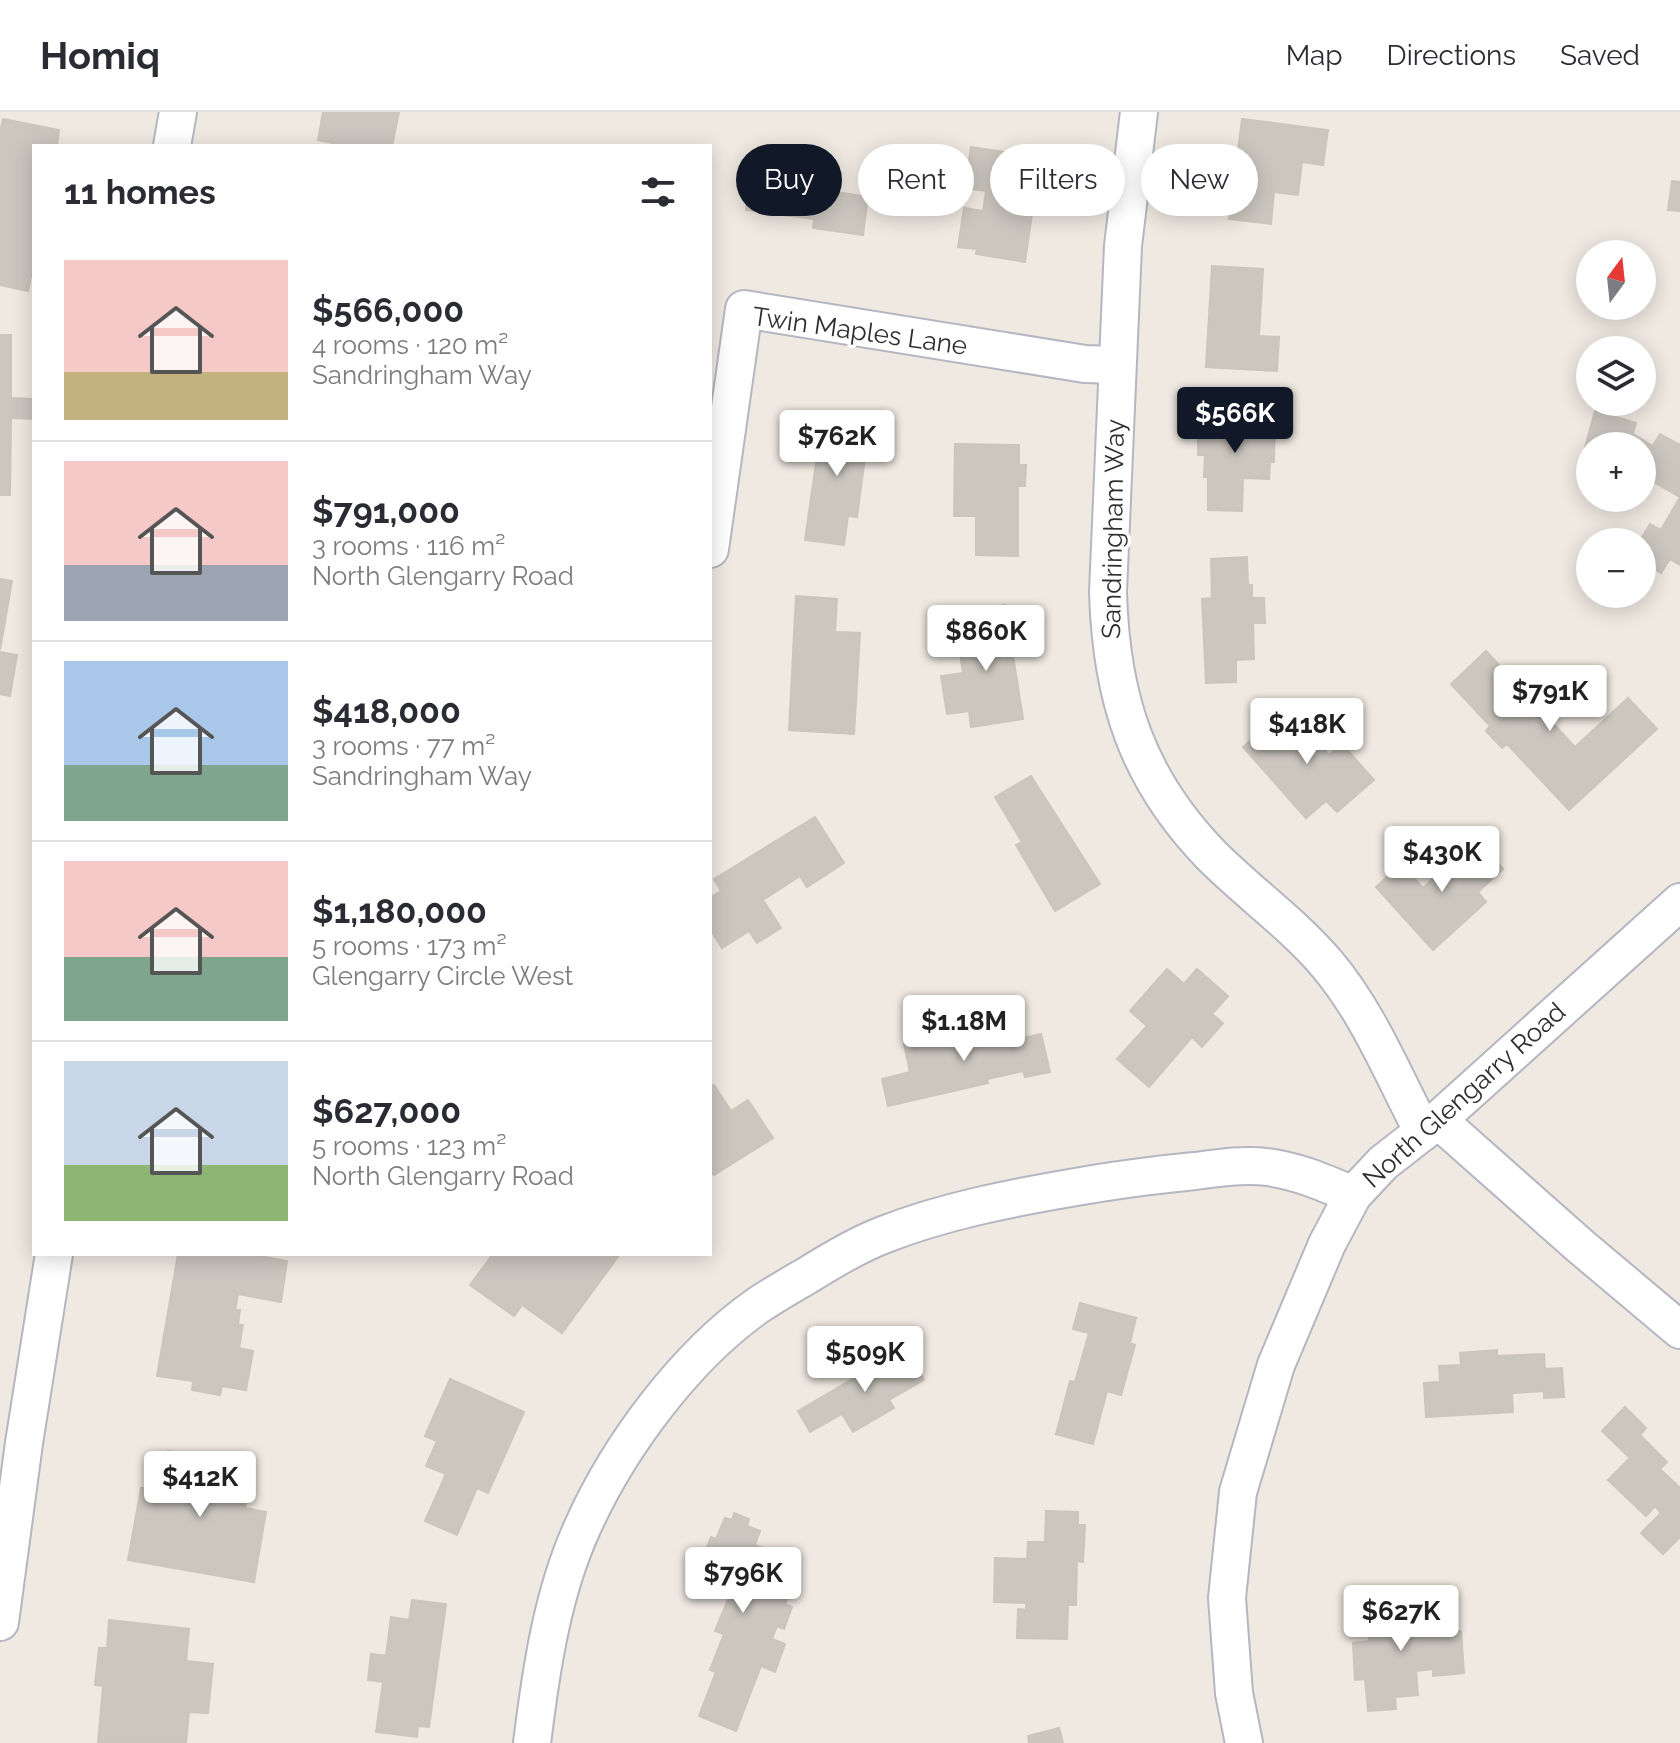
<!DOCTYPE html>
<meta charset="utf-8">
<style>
:root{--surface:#fff;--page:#f2f2f3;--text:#2b2b33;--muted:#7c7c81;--line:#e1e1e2;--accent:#111827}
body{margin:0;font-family:Raleway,sans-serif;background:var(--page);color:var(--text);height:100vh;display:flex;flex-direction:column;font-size:30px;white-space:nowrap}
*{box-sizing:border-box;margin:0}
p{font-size:26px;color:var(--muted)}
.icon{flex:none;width:44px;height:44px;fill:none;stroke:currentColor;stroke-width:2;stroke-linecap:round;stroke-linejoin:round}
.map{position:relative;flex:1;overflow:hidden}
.drawer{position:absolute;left:32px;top:32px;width:680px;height:1112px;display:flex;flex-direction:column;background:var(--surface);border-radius:0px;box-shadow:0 4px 20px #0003}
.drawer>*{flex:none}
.hud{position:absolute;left:736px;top:32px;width:760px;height:72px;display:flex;gap:16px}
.needle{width:52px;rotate:15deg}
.buttons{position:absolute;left:1576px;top:128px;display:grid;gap:16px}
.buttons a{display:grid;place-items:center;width:80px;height:80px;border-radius:50%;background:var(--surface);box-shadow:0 4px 20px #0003;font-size:40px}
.price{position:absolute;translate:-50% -68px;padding:0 18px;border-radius:8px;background:#fff;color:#222;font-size:26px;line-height:52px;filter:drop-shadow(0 2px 4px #0008)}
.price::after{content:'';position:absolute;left:50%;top:48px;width:24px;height:18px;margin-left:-12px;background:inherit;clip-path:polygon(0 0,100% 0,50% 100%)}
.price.selected{background:var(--accent);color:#fff}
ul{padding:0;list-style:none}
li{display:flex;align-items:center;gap:24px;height:200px;padding:0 32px}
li+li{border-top:2px solid var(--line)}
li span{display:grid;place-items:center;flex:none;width:224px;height:160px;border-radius:0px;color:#555}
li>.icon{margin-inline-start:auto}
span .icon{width:96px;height:96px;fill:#fffc;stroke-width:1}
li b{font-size:34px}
h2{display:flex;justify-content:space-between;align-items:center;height:96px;padding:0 32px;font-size:34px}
.pill{padding:0 28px;border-radius:36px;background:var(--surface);box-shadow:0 4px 20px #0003;font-size:28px;line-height:72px}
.pill.selected{background:var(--accent);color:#fff}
header{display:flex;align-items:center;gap:48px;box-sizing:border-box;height:112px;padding:0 40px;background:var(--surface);border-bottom:2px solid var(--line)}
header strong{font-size:38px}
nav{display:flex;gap:44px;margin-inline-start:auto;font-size:28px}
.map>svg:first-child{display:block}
.building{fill:#cbc7bf;stroke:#cbc5ba;stroke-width:2}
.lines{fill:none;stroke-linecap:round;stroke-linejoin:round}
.minor-casing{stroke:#b4b7c1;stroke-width:40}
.minor{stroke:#fff;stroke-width:36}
.labels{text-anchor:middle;stroke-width:7;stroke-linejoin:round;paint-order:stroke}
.street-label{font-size:26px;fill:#2e2e2e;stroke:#fff}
</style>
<header>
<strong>Homiq</strong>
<nav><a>Map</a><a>Directions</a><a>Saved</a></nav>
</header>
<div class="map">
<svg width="1680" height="1631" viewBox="0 0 1680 1631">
<rect width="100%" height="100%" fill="#efe9e1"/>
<g class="building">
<polygon points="323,0 399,0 392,34 347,34 318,28"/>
<polygon points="3,7 59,18 57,34 34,34 34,164 31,164 28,179 0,173 0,21"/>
<polygon points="1242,7 1328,18 1323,53 1302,50 1298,83 1274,80 1271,112 1229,107"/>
<polygon points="971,35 1025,43 1020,79 1035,81 1025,150 976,142 977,137 958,135 964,96 983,99 986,79 965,76"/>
<polygon points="778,44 829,51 825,78 868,85 863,123 813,116 814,107 746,98 752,55 776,59"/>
<polygon points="1672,69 1680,70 1680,99 1668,98"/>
<polygon points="1212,154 1263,157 1259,224 1279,225 1277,259 1206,255"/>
<polygon points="0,223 11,223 11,286 34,287 34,307 11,306 10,383 0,383"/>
<polygon points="1595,299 1636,311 1633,322 1653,334 1660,322 1680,333 1680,385 1642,363 1642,334 1590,334 1590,352 1581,350"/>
<polygon points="1205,301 1275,302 1274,350 1270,350 1269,367 1243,366 1242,399 1208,398 1208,365 1204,365 1205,343 1198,343 1198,322 1205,323"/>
<polygon points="823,302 870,308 857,405 848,404 844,433 805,428"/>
<polygon points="955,332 1019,333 1019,353 1026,353 1025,374 1018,374 1018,444 976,443 976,404 954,404"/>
<polygon points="1680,385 1680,453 1670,447 1661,461 1642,449 1642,430 1639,430 1650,412 1661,418"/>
<polygon points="1247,445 1248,473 1252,473 1252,486 1264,486 1265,511 1253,511 1254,547 1236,548 1236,570 1206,571 1202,487 1212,486 1211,447"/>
<polygon points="0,467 12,469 0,538"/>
<polygon points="796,484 837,487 835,520 860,521 854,622 789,618"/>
<polygon points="1005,493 1023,607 971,615 969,599 947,602 941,564 963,561 960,542 973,540 967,499"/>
<polygon points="1486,539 1575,635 1628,586 1657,617 1569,698 1507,632 1502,636 1486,619 1490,614 1451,572"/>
<polygon points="0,540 17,543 10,584 0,582"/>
<polygon points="1288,596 1329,643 1342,632 1374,668 1337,700 1326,689 1306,706 1243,635"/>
<polygon points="1031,664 1100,772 1055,799 1016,733 1022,730 995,685"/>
<polygon points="815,705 844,751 807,775 800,764 763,788 781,816 757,831 749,819 722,836 710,817 710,786 721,779 714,767"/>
<polygon points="1476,727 1503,757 1478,780 1486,790 1433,838 1376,775 1401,752 1423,776"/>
<polygon points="1167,857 1184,872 1197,857 1228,884 1212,902 1223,911 1202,935 1192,925 1149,975 1117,947 1147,914 1130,899"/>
<polygon points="977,914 979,925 1017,917 1019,927 1041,922 1050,960 1025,965 1023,959 987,967 988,971 888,994 882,967 910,960 904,932 931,925 934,935 951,932 948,920"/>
<polygon points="714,973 731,999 748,988 773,1026 714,1063 710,1060 710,976"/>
<polygon points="178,1142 249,1142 287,1149 281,1190 238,1182 235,1198 240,1198 238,1213 243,1213 239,1236 253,1239 246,1278 222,1274 220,1283 192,1278 193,1269 157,1264"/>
<polygon points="493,1142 620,1142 562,1221 522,1193 514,1204 470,1173"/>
<polygon points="1080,1191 1136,1206 1130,1231 1135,1233 1121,1283 1107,1279 1093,1332 1056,1322 1070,1269 1075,1270 1089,1221 1073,1217"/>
<polygon points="905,1236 924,1268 889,1288 894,1296 853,1320 842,1302 810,1320 798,1299"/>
<polygon points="1497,1238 1497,1244 1544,1242 1545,1257 1562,1256 1564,1285 1544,1286 1544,1279 1512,1281 1513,1300 1426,1305 1424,1271 1440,1270 1439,1254 1461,1253 1460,1241"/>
<polygon points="450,1267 524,1300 488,1381 477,1376 457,1423 425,1409 446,1362 426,1354 437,1329 425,1324"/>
<polygon points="1625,1295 1646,1316 1640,1323 1667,1350 1660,1357 1680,1376 1680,1425 1663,1442 1641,1421 1661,1401 1655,1394 1646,1404 1608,1368 1630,1346 1602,1319"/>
<polygon points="168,1339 252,1353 245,1396 266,1400 254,1470 128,1448 141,1376 161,1379"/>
<polygon points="1046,1399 1078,1400 1078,1413 1085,1413 1083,1450 1077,1449 1076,1493 1068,1493 1067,1527 1017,1526 1018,1497 1026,1498 1026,1491 994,1490 995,1446 1027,1447 1028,1430 1045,1430"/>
<polygon points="734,1401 749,1407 747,1414 760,1419 755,1433 786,1445 783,1453 798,1459 785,1492 792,1495 784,1517 777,1514 772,1527 785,1532 775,1560 761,1554 736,1619 699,1604 716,1560 710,1558 724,1522 715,1519 729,1485 693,1471 711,1425 716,1427 725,1406 732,1408"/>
<polygon points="1411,1484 1414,1522 1461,1519 1464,1561 1433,1564 1433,1557 1416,1559 1418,1583 1395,1585 1396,1597 1368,1599 1365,1567 1355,1568 1353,1531 1369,1529 1366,1487"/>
<polygon points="412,1488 446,1492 429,1615 418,1614 417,1625 376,1620 383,1570 368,1568 371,1542 386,1544 391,1505 409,1508"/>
<polygon points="109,1508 189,1517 186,1549 213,1552 208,1601 189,1600 186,1631 98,1631 103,1574 95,1573 99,1536 107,1536"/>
<polygon points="1059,1616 1063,1631 1029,1631 1028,1624"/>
</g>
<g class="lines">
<g class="minor-casing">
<g id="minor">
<path d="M1139,0L1123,134L1108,480C1111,586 1137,667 1212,744C1249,781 1293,812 1327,852C1369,902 1393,963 1423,1020"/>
<polyline points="172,34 178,0"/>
<polyline points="710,437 744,197 1085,252 1117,253"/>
<polyline points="1438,1008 1579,1133 1680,1218"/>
<polyline points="0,1510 24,1331 54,1142"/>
<path d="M532,1631C541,1559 552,1481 583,1414C619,1334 685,1245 757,1194C773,1183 791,1173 808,1163C832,1148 857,1133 883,1123C944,1099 1011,1086 1076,1075C1115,1068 1155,1063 1195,1059C1218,1056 1244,1052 1267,1055C1298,1059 1325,1071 1353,1083"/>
<polyline points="1244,1631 1234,1581 1227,1486 1238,1380 1276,1253 1327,1132 1353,1083 1383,1051 1438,1008 1680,790"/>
</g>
</g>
<use href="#minor" class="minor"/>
</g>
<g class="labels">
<g class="street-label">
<text transform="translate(860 219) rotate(8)" y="9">Twin Maples Lane</text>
<text transform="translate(1113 417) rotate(-89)" y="9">Sandringham Way</text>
<text transform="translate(1464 983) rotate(-42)" y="9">North Glengarry Road</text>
</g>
</g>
</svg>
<div class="buttons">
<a><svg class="needle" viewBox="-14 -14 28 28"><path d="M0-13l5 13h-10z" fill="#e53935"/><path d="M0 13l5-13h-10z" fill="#7c7c81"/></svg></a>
<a><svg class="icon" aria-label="layers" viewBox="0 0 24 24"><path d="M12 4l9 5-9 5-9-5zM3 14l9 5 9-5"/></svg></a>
<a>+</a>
<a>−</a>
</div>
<b class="price selected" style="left:1235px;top:343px">$566K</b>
<b class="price" style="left:837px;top:366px">$762K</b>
<b class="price" style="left:986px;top:561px">$860K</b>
<b class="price" style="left:1550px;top:621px">$791K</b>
<b class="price" style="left:1307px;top:654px">$418K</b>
<b class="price" style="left:1442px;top:782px">$430K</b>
<b class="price" style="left:964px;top:951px">$1.18M</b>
<b class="price" style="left:865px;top:1282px">$509K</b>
<b class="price" style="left:200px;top:1407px">$412K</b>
<b class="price" style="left:743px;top:1503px">$796K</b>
<b class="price" style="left:1401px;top:1541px">$627K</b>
<div class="hud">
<a class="pill selected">Buy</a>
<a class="pill">Rent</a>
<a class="pill">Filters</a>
<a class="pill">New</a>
</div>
<section class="drawer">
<h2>11 homes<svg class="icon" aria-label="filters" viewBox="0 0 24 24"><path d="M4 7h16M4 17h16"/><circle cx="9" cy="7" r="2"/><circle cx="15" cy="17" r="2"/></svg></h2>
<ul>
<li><span style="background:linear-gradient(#f6c9c9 70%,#c2b280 0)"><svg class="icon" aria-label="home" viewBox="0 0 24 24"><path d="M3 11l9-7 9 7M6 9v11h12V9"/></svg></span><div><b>$566,000</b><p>4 rooms · 120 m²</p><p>Sandringham Way</p></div></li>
<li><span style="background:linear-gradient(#f6c9c9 65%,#9aa5b1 0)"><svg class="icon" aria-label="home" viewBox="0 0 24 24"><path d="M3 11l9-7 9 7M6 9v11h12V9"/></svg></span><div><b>$791,000</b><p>3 rooms · 116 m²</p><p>North Glengarry Road</p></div></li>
<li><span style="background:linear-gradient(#a9c7e8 65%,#7fa58c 0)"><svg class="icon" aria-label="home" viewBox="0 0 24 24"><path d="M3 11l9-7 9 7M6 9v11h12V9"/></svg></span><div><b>$418,000</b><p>3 rooms · 77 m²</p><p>Sandringham Way</p></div></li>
<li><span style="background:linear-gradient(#f6c9c9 60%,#7fa58c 0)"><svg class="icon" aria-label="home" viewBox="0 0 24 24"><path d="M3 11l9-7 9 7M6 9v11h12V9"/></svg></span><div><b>$1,180,000</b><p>5 rooms · 173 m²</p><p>Glengarry Circle West</p></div></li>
<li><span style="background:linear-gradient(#c9d6e8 65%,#8fb573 0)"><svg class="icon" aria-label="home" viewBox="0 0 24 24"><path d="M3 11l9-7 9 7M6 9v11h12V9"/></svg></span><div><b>$627,000</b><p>5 rooms · 123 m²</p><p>North Glengarry Road</p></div></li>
</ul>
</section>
</div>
